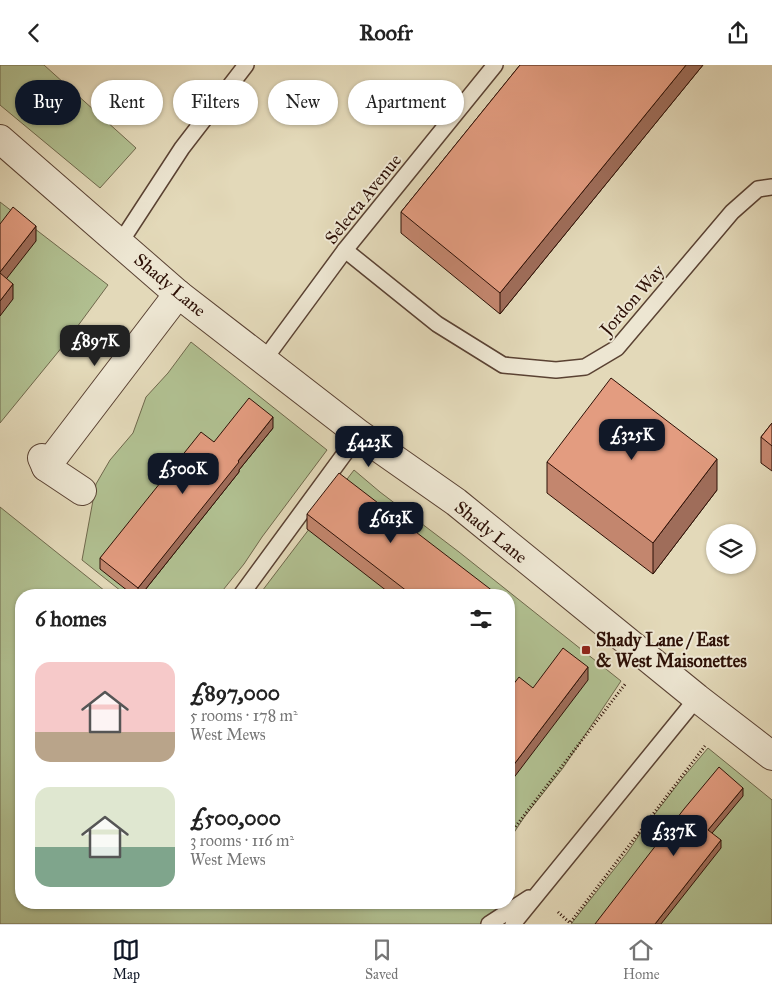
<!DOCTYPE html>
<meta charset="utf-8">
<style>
:root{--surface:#fff;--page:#f2f2f2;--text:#222;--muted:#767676;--line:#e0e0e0;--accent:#111827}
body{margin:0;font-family:"IM FELL Great Primer",serif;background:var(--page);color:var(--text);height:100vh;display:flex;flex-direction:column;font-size:19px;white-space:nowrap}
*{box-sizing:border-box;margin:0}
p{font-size:16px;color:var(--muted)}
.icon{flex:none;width:28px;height:28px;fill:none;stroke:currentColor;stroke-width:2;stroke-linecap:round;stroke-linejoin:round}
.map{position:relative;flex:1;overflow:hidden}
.details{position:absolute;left:15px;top:524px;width:500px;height:320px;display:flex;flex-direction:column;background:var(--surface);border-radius:20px;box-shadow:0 1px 4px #0004}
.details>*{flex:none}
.hud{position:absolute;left:15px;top:15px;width:500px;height:45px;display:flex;gap:10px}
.tools{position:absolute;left:706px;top:459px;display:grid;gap:10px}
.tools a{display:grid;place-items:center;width:50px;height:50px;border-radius:50%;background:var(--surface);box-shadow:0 1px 4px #0004;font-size:25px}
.price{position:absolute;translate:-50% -42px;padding:0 11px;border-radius:10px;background:var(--accent);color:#fff;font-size:16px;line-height:32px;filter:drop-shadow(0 1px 2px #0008)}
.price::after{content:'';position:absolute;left:50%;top:30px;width:15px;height:11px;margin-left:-8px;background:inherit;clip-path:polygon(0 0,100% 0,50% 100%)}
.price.selected{background:#222;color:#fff}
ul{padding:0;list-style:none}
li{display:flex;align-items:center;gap:15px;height:125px;padding:0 20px}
li span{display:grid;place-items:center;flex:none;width:140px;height:100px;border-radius:15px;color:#555}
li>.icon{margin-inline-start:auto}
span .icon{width:60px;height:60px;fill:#fffc;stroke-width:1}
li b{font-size:21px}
h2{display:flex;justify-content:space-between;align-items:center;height:60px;padding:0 20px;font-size:21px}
.chip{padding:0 18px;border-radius:22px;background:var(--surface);box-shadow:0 1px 4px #0004;font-size:18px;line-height:45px}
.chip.selected{background:var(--accent);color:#fff}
header{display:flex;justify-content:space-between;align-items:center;height:65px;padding:0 20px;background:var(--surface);font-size:22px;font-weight:700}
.tab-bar{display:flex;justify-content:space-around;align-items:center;height:70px;border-top:1px solid var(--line);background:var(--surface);font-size:14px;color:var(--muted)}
.tab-bar a{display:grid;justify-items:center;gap:2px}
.tab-bar .selected{color:var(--accent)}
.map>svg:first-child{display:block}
.green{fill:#b1c091;stroke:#6f684c}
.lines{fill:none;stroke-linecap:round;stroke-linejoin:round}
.lane-casing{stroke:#5a4233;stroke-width:18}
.street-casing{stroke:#5a4233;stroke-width:30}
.path{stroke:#2d1006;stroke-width:3;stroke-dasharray:1 2.5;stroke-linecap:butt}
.lane{stroke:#ede6d2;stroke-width:15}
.street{stroke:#ede6d2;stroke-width:28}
.wall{fill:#c3866e;stroke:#2d1006}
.shaded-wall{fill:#9f6d5a;stroke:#2d1006}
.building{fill:#e39c80;stroke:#2d1006}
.poi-dot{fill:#8f2418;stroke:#ede6d2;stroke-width:2}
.labels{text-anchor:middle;stroke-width:4;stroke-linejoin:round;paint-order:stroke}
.street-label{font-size:18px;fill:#2d1006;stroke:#ede6d2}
.poi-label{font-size:18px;font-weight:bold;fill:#2d1006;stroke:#ede6d2;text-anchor:start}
</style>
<header><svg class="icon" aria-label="back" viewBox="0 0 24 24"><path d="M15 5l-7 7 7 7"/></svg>Roofr<svg class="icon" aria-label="share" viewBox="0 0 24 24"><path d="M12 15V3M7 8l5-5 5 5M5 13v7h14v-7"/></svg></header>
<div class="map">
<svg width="772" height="859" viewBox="0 0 772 859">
<rect width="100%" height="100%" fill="#e3d9b9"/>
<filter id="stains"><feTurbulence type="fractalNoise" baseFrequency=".004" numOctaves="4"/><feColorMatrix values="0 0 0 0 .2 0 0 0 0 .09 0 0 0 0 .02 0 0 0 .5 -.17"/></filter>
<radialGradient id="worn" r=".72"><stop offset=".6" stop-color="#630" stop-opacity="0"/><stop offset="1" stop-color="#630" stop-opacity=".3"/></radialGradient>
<g class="green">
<polygon points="0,0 44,0 136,83 100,123 0,40"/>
<polygon points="0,137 108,220 63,281 0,358"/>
<polygon points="191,277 327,385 262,472 244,499 219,530 126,530 82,495 96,419 110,395 133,368 146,332 168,308"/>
<polygon points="354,405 380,427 459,487 621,616 563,703 525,751 509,775 509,530 259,530"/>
<polygon points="0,442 110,530 21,530 21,838 492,838 519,859 0,859"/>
<polygon points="708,683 772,735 772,859 571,859 627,788 644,763 681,715"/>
</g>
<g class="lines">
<g class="lane-casing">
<g id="lane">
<polyline points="120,178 182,83 246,0"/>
<polyline points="345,185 437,259 503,300 556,305 585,302 617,283 732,147 758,124 772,122"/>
<polyline points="264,295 345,185 495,0"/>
<polyline points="241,530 359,369"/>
<polyline points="489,859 529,833"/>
<polyline points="513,859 697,633"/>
</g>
</g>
<g class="street-casing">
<g id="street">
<polyline points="0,74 178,229 359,369 456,437 697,633 772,691"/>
<polyline points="42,393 46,402 82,426"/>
<polyline points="46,402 178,229"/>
</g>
</g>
<g class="path">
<polyline points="509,770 626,618"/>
<polyline points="558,847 570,858 705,681"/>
</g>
<use href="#lane" class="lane"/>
<use href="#street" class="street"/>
</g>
<g class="wall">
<polygon points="520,0 703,0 500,249 401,168 401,147"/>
<polygon points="772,358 772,406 761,398 761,372"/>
<polygon points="273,363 239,405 239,407 141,530 133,530 100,504 100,493 214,377"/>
<polygon points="547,397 717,425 653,509 547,428"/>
<polygon points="307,449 498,530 392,530 307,464"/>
</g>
<g class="shaded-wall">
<polygon points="686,0 703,0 500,249 500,228"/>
<polygon points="36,161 36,176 0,222 0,207"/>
<polygon points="13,219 13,234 0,251 0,236"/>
<polygon points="273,352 273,363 239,405 239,407 141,530 138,530 138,523"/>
<polygon points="717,394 717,425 653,509 653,478"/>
<polygon points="588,602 588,615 509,719 509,706"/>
<polygon points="743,723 743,731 708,773 708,765"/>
<polygon points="721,775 721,783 661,859 655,859"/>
</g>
<g class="building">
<polygon points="520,0 686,0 500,228 401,147"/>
<polygon points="13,142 36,161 0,207 0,159"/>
<polygon points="0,208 13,219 0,236"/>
<polygon points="611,313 717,394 653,478 547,397"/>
<polygon points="249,333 273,352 238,396 239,397 138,523 100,493 201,367 214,377"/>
<polygon points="772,358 772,381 761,372"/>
<polygon points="339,408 498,530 412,530 307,449"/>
<polygon points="563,583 588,602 509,706 509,625 519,612 533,623"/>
<polygon points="719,702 743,723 708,765 721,775 655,859 595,859 684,744"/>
</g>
<rect class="poi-dot" x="581" y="580" width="10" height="10" rx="2.5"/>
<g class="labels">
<g class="street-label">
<text transform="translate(363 134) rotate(-51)" y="6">Selecta Avenue</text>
<text transform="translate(170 220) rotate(40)" y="6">Shady Lane</text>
<text transform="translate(632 235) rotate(-49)" y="6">Jordon Way</text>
<text transform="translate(491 467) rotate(39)" y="6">Shady Lane</text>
</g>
<g class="poi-label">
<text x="596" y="581">Shady Lane / East<tspan x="596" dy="21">&amp; West Maisonettes</tspan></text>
</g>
</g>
<rect width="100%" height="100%" filter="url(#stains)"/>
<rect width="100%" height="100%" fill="url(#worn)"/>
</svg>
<div class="tools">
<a><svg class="icon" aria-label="layers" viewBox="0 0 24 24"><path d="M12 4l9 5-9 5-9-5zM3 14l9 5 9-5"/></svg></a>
</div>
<b class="price selected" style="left:95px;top:302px">£897K</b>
<b class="price" style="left:632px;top:396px">£325K</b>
<b class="price" style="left:369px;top:403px">£423K</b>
<b class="price" style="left:183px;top:430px">£500K</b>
<b class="price" style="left:391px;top:479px">£613K</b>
<b class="price" style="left:674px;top:792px">£337K</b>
<div class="hud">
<a class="chip selected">Buy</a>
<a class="chip">Rent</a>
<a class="chip">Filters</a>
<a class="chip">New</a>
<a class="chip">Apartment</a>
</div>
<section class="details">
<h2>6 homes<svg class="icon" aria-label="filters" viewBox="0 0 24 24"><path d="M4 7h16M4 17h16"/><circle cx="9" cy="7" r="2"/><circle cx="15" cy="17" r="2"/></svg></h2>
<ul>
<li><span style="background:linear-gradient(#f6c9c9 70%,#b9a48a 0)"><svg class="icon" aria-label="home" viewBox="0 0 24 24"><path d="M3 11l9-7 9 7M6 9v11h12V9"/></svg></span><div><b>£897,000</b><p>5 rooms · 178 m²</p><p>West Mews</p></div></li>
<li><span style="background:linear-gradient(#dfe7d0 60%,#7fa58c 0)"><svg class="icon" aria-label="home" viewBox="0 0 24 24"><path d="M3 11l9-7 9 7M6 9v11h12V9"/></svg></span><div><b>£500,000</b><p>3 rooms · 116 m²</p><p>West Mews</p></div></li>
</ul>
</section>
</div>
<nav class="tab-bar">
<a class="selected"><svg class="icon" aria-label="map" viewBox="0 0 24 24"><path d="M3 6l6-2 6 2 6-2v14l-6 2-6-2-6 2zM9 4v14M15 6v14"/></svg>Map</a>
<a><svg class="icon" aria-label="saved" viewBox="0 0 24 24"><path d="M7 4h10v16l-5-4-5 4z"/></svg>Saved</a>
<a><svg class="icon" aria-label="home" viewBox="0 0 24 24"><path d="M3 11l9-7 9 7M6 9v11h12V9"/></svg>Home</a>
</nav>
